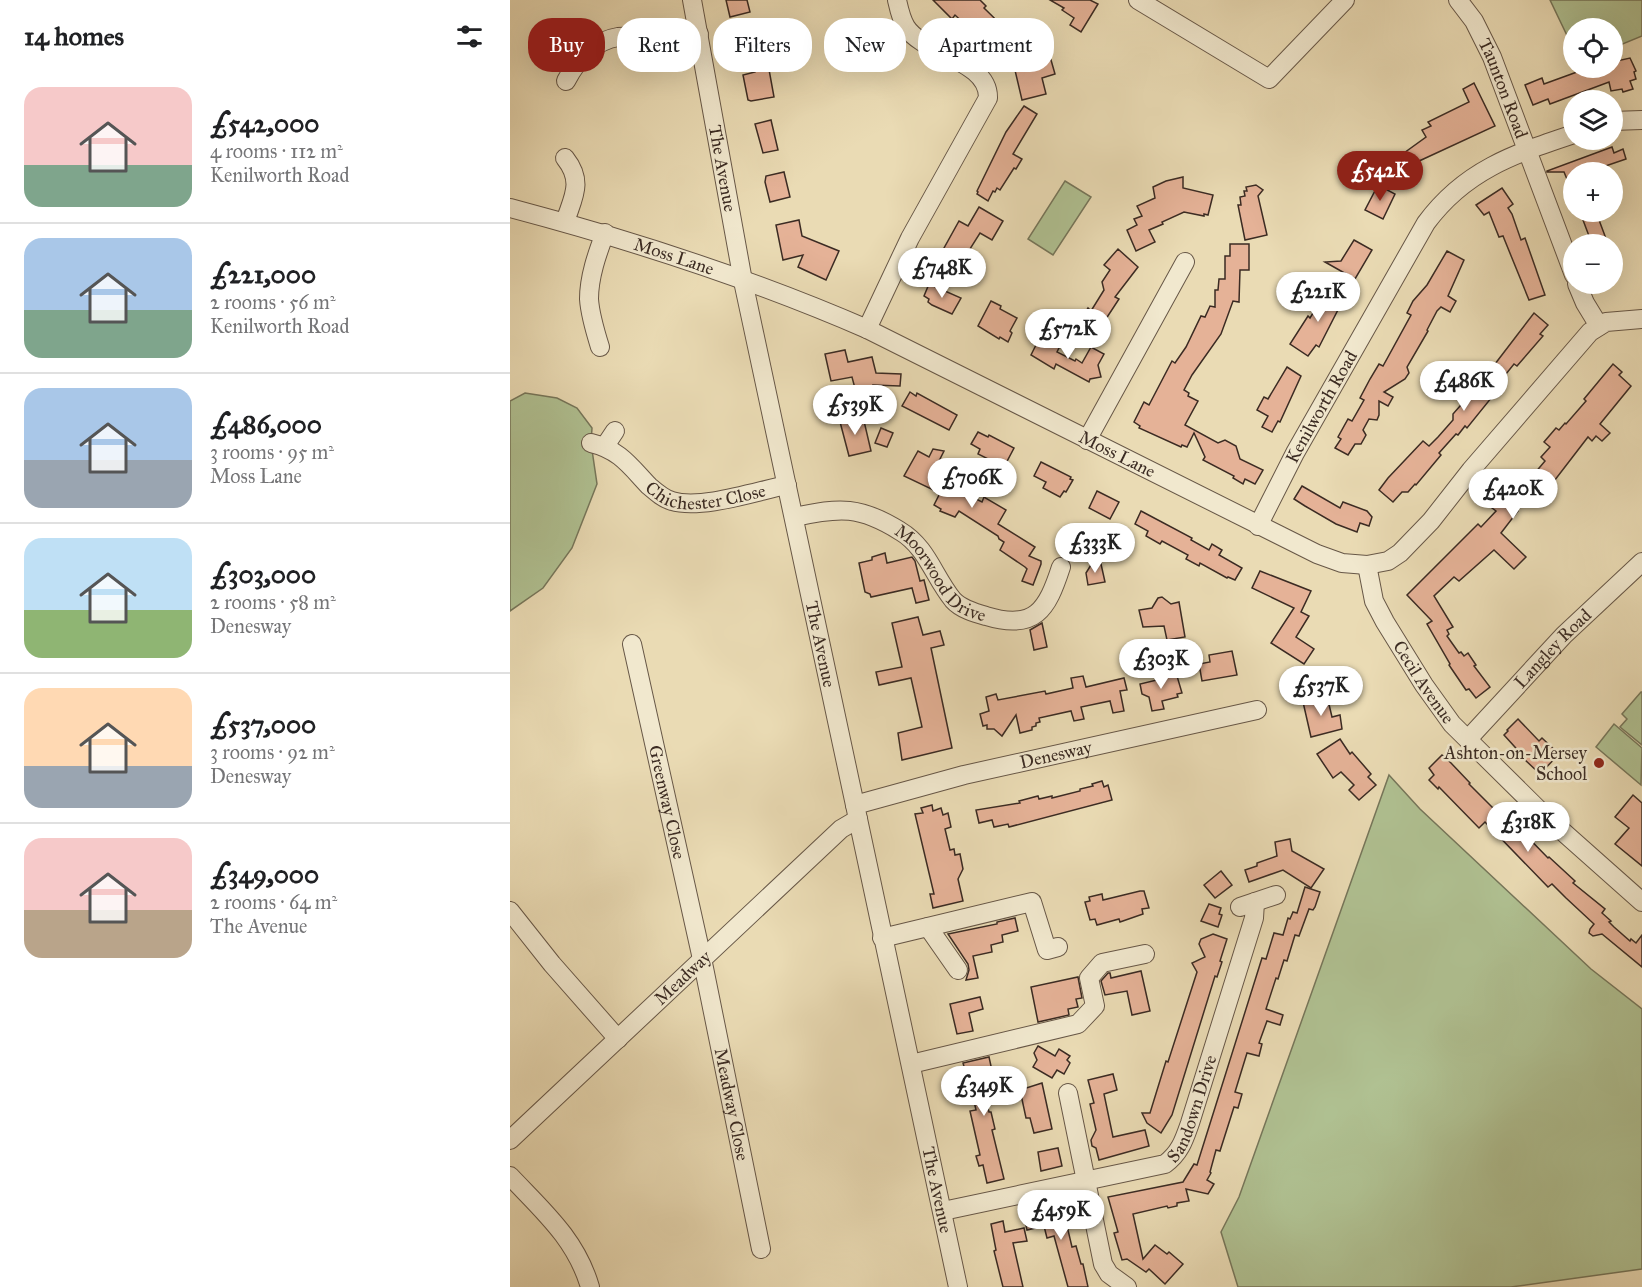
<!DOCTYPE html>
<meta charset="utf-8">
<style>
:root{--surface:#fff;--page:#f2f2f2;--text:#202124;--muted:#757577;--line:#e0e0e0;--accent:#8f2418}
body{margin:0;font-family:"IM FELL Great Primer",serif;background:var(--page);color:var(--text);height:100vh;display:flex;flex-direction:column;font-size:22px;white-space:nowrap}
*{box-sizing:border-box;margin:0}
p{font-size:20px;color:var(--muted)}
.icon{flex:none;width:33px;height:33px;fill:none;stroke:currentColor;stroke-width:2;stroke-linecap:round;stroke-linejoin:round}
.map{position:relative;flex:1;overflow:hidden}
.sheet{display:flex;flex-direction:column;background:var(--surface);width:510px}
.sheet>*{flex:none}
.hud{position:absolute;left:18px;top:18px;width:570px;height:54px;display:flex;gap:12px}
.tools{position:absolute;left:1053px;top:18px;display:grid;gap:12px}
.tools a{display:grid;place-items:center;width:60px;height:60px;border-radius:50%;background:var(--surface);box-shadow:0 6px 24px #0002;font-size:30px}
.price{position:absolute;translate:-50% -51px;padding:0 14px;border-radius:21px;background:#fff;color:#222;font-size:20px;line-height:39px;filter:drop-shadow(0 2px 3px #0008)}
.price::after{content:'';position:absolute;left:50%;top:36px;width:18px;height:14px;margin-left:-9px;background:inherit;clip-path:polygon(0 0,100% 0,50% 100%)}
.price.selected{background:var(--accent);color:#fff}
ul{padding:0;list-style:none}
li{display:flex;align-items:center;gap:18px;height:150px;padding:0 24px}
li+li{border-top:2px solid var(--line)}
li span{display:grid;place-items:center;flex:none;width:168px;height:120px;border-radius:18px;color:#555}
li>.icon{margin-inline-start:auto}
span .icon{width:72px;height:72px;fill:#fffc;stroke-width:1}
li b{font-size:26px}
h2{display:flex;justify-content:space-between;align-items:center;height:72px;padding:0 24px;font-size:26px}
.chip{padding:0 21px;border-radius:24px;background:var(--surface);box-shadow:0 6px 24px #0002;font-size:21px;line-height:54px}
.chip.selected{background:var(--accent);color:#fff}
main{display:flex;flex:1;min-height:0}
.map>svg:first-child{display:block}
.green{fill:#b0c192;stroke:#76765a;stroke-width:1.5}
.building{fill:#e5b297;stroke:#3b2b23;stroke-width:1.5}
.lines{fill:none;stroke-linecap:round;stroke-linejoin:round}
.minor-casing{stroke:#675747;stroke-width:20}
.minor{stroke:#f1e8ce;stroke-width:18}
.poi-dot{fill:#8f2418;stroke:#f1e8ce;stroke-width:2}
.labels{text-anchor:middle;stroke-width:5;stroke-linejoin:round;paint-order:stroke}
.street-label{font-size:18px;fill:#3b2b23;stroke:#f1e8ce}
.poi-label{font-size:18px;fill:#3b2b23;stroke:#f1e8ce;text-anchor:end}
</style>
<main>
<section class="sheet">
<h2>14 homes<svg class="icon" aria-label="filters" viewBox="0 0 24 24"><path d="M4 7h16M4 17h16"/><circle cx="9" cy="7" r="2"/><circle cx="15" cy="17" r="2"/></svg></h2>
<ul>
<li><span style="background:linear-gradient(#f6c9c9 65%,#7fa58c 0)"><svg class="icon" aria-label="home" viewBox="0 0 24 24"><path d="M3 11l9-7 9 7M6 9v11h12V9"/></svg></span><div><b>£542,000</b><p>4 rooms · 112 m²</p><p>Kenilworth Road</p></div></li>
<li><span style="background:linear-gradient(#a9c7e8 60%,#7fa58c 0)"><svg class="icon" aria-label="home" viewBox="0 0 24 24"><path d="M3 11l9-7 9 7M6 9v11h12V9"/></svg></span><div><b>£221,000</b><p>2 rooms · 56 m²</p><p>Kenilworth Road</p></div></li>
<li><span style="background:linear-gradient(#a9c7e8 60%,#9aa5b1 0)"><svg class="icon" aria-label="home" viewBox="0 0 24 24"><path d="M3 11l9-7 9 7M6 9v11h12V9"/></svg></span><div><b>£486,000</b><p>3 rooms · 95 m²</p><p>Moss Lane</p></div></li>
<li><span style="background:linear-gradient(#bfe0f5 60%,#8fb573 0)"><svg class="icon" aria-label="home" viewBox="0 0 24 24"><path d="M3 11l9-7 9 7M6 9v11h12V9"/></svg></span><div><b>£303,000</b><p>2 rooms · 58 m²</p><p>Denesway</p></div></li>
<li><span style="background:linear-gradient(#ffd9b3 65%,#9aa5b1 0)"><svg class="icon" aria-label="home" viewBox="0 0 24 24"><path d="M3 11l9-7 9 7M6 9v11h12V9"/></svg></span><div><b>£537,000</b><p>3 rooms · 92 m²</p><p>Denesway</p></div></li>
<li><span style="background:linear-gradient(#f6c9c9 60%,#b9a48a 0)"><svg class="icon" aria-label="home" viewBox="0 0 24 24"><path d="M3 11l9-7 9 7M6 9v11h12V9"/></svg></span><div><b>£349,000</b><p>2 rooms · 64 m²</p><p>The Avenue</p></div></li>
</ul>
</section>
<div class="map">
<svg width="1132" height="1287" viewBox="0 0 1132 1287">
<rect width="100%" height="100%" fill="#eadbb4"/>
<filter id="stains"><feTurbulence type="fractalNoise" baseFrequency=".00333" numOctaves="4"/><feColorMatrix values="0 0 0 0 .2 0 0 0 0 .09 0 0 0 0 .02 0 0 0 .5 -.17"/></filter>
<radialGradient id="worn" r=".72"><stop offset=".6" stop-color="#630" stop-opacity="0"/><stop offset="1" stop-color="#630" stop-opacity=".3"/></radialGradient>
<g class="green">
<polygon points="1040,0 1132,0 1132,36 1103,48 1102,28 1064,28 1063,48"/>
<polygon points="555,181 581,197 543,255 518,239"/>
<polygon points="15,393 47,398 67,408 82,428 81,443 87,484 62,548 33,588 0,611 0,401"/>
<polygon points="1131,692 1132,692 1132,745 1110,727 1117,719 1112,714"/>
<polygon points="1104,724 1132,748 1131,785 1086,747"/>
<polygon points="879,775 910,809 1081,969 1132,1009 1132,1269 1001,1287 728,1287 711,1232 729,1197"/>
</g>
<g class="building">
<polygon points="216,0 237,0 240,12 220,17"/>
<polygon points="423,0 470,0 476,6 474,8 521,54 531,52 534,62 541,60 545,74 532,78 536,94 512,100 500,49 495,54 461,21 457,26 445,15 442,19"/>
<polygon points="540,0 580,0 588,4 571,32 560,25 564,18 552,10 554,8"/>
<polygon points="1120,58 1126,71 1124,72 1126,79 1120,81 1123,89 1113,92 1112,89 1101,91 1099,82 1040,104 1038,99 1023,105 1015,85 1032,78 1034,84 1078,68 1082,75 1101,70 1102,62"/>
<polygon points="258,64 264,97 241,101 238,100 233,75 245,72 244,66"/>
<polygon points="964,83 985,126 907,162 889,175 881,164 888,159 887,158 916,137 912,130 921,126 918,122 959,102 953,89"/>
<polygon points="514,106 527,114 503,154 512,159 506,169 504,168 490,190 487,188 485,192 483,191 478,201 467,194 468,192 467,191 496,132"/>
<polygon points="261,120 268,150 253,153 245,124"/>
<polygon points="1102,147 1104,153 1113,149 1116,159 1078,172 1064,172 1064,196 1054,172 1037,172 1037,171"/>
<polygon points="274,172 280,197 260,202 255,182 256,176"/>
<polygon points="673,177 673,188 703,195 698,215 694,214 694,216 674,212 652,222 653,224 639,230 645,242 626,251 617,230 627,225 624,219 632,216 627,206 645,198 643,187 656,181"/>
<polygon points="746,185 753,190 748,196 757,235 735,240 728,205 731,205 730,197 735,196 734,191 737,191 736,187"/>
<polygon points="868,185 885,194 873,219 855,210"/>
<polygon points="992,188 1003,204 998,208 1002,214 1011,240 1015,238 1035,295 1019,300 993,236 989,237 979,212 974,215 966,205"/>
<polygon points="469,207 493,221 482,240 470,233 448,268 429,257 449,221 458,226"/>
<polygon points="1070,212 1086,212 1098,244 1082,244"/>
<polygon points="289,220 292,236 329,251 316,280 288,267 293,255 273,260 266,225"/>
<polygon points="844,240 862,250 845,279 815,262 831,261"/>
<polygon points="720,244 739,244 739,270 730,270 729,302 723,301 711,334 682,375 674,390 679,393 678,396 688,401 675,425 708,443 715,440 726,446 730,459 753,470 745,484 735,479 733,484 723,478 724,476 693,460 695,457 684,433 677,447 672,445 671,447 629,428 630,426 624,422 634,402 639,405 662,361 665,363 676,347 691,316 695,317 700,306 705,307 705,290 708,290 709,279 715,279 715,256 720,256"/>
<polygon points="608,249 628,267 605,297 609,299 590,328 588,326 581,336 571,330 576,322 566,315 575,313 578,308 581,311 594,290 592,282 600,270 594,265"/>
<polygon points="937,251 954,260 938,296 946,301 940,312 931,307 927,311 917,330 918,331 897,367 899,373 895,379 874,392 883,397 878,406 869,401 869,415 867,420 859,419 853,430 856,435 851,444 845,444 838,455 825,448 831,439 828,437 838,419 842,421 854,400 850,398 860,379 869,364 873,366 901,315 897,313 903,301 917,285"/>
<polygon points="419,284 451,298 442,314 422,305 418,302 419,299 414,296"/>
<polygon points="819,287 835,296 809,347 806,345 798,356 780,344 798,316 800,318"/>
<polygon points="481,301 491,306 490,309 507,318 500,331 502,333 498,342 490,337 489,339 468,326"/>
<polygon points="1024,313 1038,325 1030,334 1033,336 1007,366 1004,364 979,395 982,397 957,428 955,426 948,435 946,434 929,453 931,455 906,485 905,484 898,492 892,492 883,502 869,490 878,478 913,441 919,446 928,437 943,420 943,414 957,398 955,396 973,375 975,377"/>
<polygon points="531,335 550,346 547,352 565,361 566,359 572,363 581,347 594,354 588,365 591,377 580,379 579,382 546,364 544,369 521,355"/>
<polygon points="335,350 338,362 362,357 366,373 391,374 390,386 363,385 367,406 343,411 340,397 347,396 342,377 321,381 315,354"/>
<polygon points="1103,364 1112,372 1109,375 1121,386 1090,424 1100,433 1092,441 1086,436 1082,441 1078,437 1038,489 1034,486 1027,494 1023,491 1007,509 1008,511 991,533 1016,557 1004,569 984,550 949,581 944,577 924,596 943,627 937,630 939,634 937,636 949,653 951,652 954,656 958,653 966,665 964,666 980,687 966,698 959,689 956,690 939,665 940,664 917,624 922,621 897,595 968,524 971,527 986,511 982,508 1012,474 1019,480 1035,461 1031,457 1040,447 1034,442 1046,428 1049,430 1055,423 1056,424 1076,401 1074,399"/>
<polygon points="777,367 791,376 770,422 768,421 762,432 752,427 758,416 747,410 754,397 758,399"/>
<polygon points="400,392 406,396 407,393 447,415 439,430 392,406"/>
<polygon points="339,416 354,421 361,451 339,456 329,418"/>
<polygon points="371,428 383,433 377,447 365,443"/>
<polygon points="468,432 478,437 479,435 504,448 494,467 468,454 470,449 461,444"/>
<polygon points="423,449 434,451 426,467 447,478 442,487 472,502 474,497 496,510 488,524 525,547 519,556 531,561 531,564 523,585 512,581 517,569 515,567 490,550 494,542 489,539 488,536 449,511 445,517 430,511 431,509 424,505 430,493 394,476 408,451 419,457"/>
<polygon points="531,462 561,477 560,479 563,480 556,492 554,491 550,497 533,488 536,482 524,476"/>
<polygon points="792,486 830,508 833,502 857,511 862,517 859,526 850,523 847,532 826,524 795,506 784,499"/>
<polygon points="587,491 609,502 600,519 579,508"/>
<polygon points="631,511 682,538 681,540 699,550 702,544 712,550 709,555 732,568 725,580 718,577 717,578 690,563 689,566 676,559 678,555 652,541 650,544 636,536 638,531 625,524"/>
<polygon points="375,553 377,563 402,557 405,561 410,581 414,580 419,600 406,603 402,588 361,597 360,594 355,592 349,563 362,560 362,557"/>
<polygon points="584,560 591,564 595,582 578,585 576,573"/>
<polygon points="750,571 801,591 791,612 799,616 786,637 804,649 794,664 761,643 784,608 742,588"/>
<polygon points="652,597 661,604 669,602 675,637 657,640 654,626 633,627 629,610 642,608 648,598"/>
<polygon points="408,617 413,635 430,631 434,645 421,648 442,748 392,760 388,733 412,727 401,678 369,685 366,672 392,667 382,623"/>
<polygon points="532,623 537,647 524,650 520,630"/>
<polygon points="722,651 727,675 692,681 689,664 700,662 699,655"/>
<polygon points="660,671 661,677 667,676 672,693 667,694 668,697 652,701 654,709 642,711 639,697 632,694 630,684 647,680 646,675"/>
<polygon points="573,676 576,687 614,678 617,690 610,691 614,711 603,713 600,701 571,707 574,719 564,721 561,711 529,718 530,722 526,723 526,726 522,727 522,730 510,733 506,715 492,736 484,729 477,729 477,725 473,726 470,714 479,711 476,697 486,694 488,700 535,691 536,694 563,688 561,678"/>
<polygon points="817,696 822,717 830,715 832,729 801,737 793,702"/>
<polygon points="1008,719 1029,741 1032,738 1049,754 1030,774 1013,758 1014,757 994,735 998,731 997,730"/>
<polygon points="830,739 840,754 842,752 861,774 858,777 866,785 849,800 839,790 844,785 831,772 823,778 807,754"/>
<polygon points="932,755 941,763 960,783 959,784 984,809 1000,823 1002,821 1038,858 1039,857 1065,881 1063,883 1095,909 1092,913 1101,921 1099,922 1104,927 1120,941 1121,939 1126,943 1132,935 1132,967 1092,934 1083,936 1079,933 1080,929 1084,924 1056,898 1042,884 1038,887 975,822 969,828 929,787 928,789 919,780 924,775 919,768"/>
<polygon points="592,781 594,787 598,785 602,800 499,827 498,824 484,827 482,820 469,823 466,810 510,803 509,801 528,796 529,799 542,796 542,798 570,791 570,789 583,786 582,784"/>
<polygon points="1123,795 1132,803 1132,866 1105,844 1119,828 1105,817"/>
<polygon points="422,805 423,811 431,808 433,815 438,813 441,827 435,829 440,850 444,849 445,855 450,854 453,869 448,879 453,901 423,908 420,894 424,894 405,814 413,813 411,808"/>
<polygon points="780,839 782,851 814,869 801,888 773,870 739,882 735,870 747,866 747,863 767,856 765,842"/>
<polygon points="711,871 722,885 705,898 694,885"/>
<polygon points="795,887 810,892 805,907 803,910 799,909 789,936 785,935 777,961 774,960 768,979 766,978 756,1009 773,1015 770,1025 757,1021 749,1043 752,1044 749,1056 737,1053 725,1092 732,1094 728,1108 724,1107 710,1151 706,1150 700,1172 701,1173 697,1180 704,1184 698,1194 676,1189 679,1201 667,1203 667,1206 658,1208 657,1206 623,1214 633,1259 645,1245 657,1254 659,1252 673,1264 655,1284 639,1269 636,1272 617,1259 612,1260 604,1233 608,1232 598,1197 673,1182 684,1164 687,1165 752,958 756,959 764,933 773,935 778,918 780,919 783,912 787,913"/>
<polygon points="630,891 634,891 639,908 632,909 633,914 610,922 609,919 587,925 585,919 580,920 575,902 580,901 579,897 592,894 593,900"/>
<polygon points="699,904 711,908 709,914 712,915 708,927 691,921"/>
<polygon points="505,918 508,931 492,935 493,942 481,945 482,952 463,956 468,978 456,980 459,970 458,964 438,934 487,924 487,922"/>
<polygon points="703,934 717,939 710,961 712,962 707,977 705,976 662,1115 651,1133 637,1123 632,1113 640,1113 656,1061 658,1062 687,972 682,963 695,957 689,944 691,939"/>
<polygon points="631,971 640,1011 622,1015 617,991 595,995 591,981 598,973 600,973 601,978"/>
<polygon points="568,977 572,998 566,999 568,1007 558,1009 559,1015 528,1022 521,987"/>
<polygon points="470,997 473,1009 459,1013 463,1031 447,1034 440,1004"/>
<polygon points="528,1046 545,1056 549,1049 560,1056 557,1060 560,1063 554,1074 547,1070 542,1078 523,1067 527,1060 524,1053"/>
<polygon points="479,1057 486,1089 474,1092 479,1112 481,1112 485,1129 482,1130 494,1179 477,1183 473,1165 469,1166 466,1156 470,1155 460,1111 466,1110 459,1079 454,1080 452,1070 455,1070 453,1063"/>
<polygon points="603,1074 607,1090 594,1094 603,1137 635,1130 639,1146 589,1160 586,1148 582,1146 581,1140 586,1130 580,1104 584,1103 578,1080"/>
<polygon points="532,1083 542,1129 524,1133 520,1118 516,1118 510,1090"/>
<polygon points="548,1148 552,1166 531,1171 528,1152"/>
<polygon points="561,1205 565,1225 557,1226 562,1247 566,1246 571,1264 573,1264 578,1287 558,1287 544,1236 537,1238 534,1226 517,1230 514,1216"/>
<polygon points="493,1221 495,1232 514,1228 517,1241 503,1243 513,1287 493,1287 484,1251 486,1250 481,1224"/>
</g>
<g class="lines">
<g class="minor-casing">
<g id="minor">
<path id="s1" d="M182,0L233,281L448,1287"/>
<polyline points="628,0 759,79 835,0"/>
<path id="s2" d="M948,0L964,21L982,57L1064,275"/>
<polyline points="46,57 63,68"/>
<path d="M56,81C67,60 83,41 108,37C121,36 134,39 147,39C161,39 175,36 189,34"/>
<polyline points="1102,121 1132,120"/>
<path id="s3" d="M0,208C121,240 242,279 357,329L807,554L832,563L857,565L878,561L890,553L921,521L961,470L1080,332L1096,322L1132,319"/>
<path d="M55,222C63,197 74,182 55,158"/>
<polyline points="1067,284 1075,303 1089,326"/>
<path d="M357,329L400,238L478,98C479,60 414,55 396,27C391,19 389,9 387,0"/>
<path d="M90,347C85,331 80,315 79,299C79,277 87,254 95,233"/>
<polyline points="577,440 675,262"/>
<path id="s4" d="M81,443C110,450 120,466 139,486C146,492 154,499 162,501C191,510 247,491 277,485"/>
<polyline points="95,446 105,431"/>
<path id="s5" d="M285,517C330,507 350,506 390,531C417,547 424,577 443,600C451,609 465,613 476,616C525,631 537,610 551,567"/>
<path id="s6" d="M748,526L785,453L916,223C955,170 1004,154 1064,134"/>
<path id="s7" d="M857,565L864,601L875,622L914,685L942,724L1033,814L1132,902"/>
<path id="s8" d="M122,644L194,968L251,1249"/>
<path id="s9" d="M958,739L1054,635L1132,562"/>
<path id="s10" d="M345,805L454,775L747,710"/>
<polyline points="730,907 766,895"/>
<polyline points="0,911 42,964 108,1039"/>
<polyline points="418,927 448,970"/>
<polyline points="372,938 522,902 537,950 548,947"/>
<polyline points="401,1064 568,1024 585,1006 579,978 592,963 635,954"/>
<polyline points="558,1093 593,1264 599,1274 617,1287"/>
<path id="s11" d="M0,1140L331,829L348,819"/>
<path d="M0,1176C33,1211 66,1239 80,1287"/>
<path id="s12" d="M433,1211L655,1164C670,1153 674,1140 680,1123L744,918L745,902"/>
</g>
</g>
<use href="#minor" class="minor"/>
</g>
<circle class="poi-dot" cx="1089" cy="763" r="6"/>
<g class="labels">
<g class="street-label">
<text dy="6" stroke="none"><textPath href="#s2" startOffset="100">Taunton Road</textPath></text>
<text dy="6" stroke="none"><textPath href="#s1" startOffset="171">The Avenue</textPath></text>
<text dy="6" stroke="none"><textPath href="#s3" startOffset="171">Moss Lane</textPath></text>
<text dy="6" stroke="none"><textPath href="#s6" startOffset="135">Kenilworth Road</textPath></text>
<text dy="6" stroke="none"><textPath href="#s3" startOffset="657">Moss Lane</textPath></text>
<text dy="6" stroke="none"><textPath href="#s4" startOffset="134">Chichester Close</textPath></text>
<text dy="6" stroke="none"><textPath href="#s5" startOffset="170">Moorwood Drive</textPath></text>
<text dy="6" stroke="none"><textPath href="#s1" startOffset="657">The Avenue</textPath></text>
<text dy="6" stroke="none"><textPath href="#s9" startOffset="124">Langley Road</textPath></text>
<text dy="6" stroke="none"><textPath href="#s7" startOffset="132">Cecil Avenue</textPath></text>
<text dy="6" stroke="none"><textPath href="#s10" startOffset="207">Denesway</textPath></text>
<text dy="6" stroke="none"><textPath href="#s8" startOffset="162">Greenway Close</textPath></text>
<text dy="6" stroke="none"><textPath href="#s11" startOffset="237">Meadway</textPath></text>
<text dy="6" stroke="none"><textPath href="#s8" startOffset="471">Meadway Close</textPath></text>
<text dy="6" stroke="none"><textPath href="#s12" startOffset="290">Sandown Drive</textPath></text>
<text dy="6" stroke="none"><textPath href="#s1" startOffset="1215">The Avenue</textPath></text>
</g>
<g class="poi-label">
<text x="1077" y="759">Ashton-on-Mersey<tspan x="1077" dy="21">School</tspan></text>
</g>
</g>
<rect width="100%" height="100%" filter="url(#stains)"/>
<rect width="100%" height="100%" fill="url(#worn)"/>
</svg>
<div class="tools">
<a><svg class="icon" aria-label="locate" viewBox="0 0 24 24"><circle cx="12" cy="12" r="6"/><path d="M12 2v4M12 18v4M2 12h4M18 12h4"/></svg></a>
<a><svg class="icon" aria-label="layers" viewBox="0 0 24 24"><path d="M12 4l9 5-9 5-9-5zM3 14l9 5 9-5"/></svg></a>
<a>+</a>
<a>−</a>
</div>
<b class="price selected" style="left:870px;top:202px">£542K</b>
<b class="price" style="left:432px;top:299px">£748K</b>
<b class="price" style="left:808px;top:323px">£221K</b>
<b class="price" style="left:558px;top:360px">£572K</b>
<b class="price" style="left:954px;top:412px">£486K</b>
<b class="price" style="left:345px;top:436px">£539K</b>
<b class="price" style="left:462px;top:509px">£706K</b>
<b class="price" style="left:1003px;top:520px">£420K</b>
<b class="price" style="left:585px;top:574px">£333K</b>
<b class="price" style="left:651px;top:690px">£303K</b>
<b class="price" style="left:811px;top:717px">£537K</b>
<b class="price" style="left:1018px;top:853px">£318K</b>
<b class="price" style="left:474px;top:1117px">£349K</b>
<b class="price" style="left:551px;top:1241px">£459K</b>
<div class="hud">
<a class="chip selected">Buy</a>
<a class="chip">Rent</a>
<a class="chip">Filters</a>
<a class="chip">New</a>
<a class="chip">Apartment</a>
</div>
</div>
</main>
